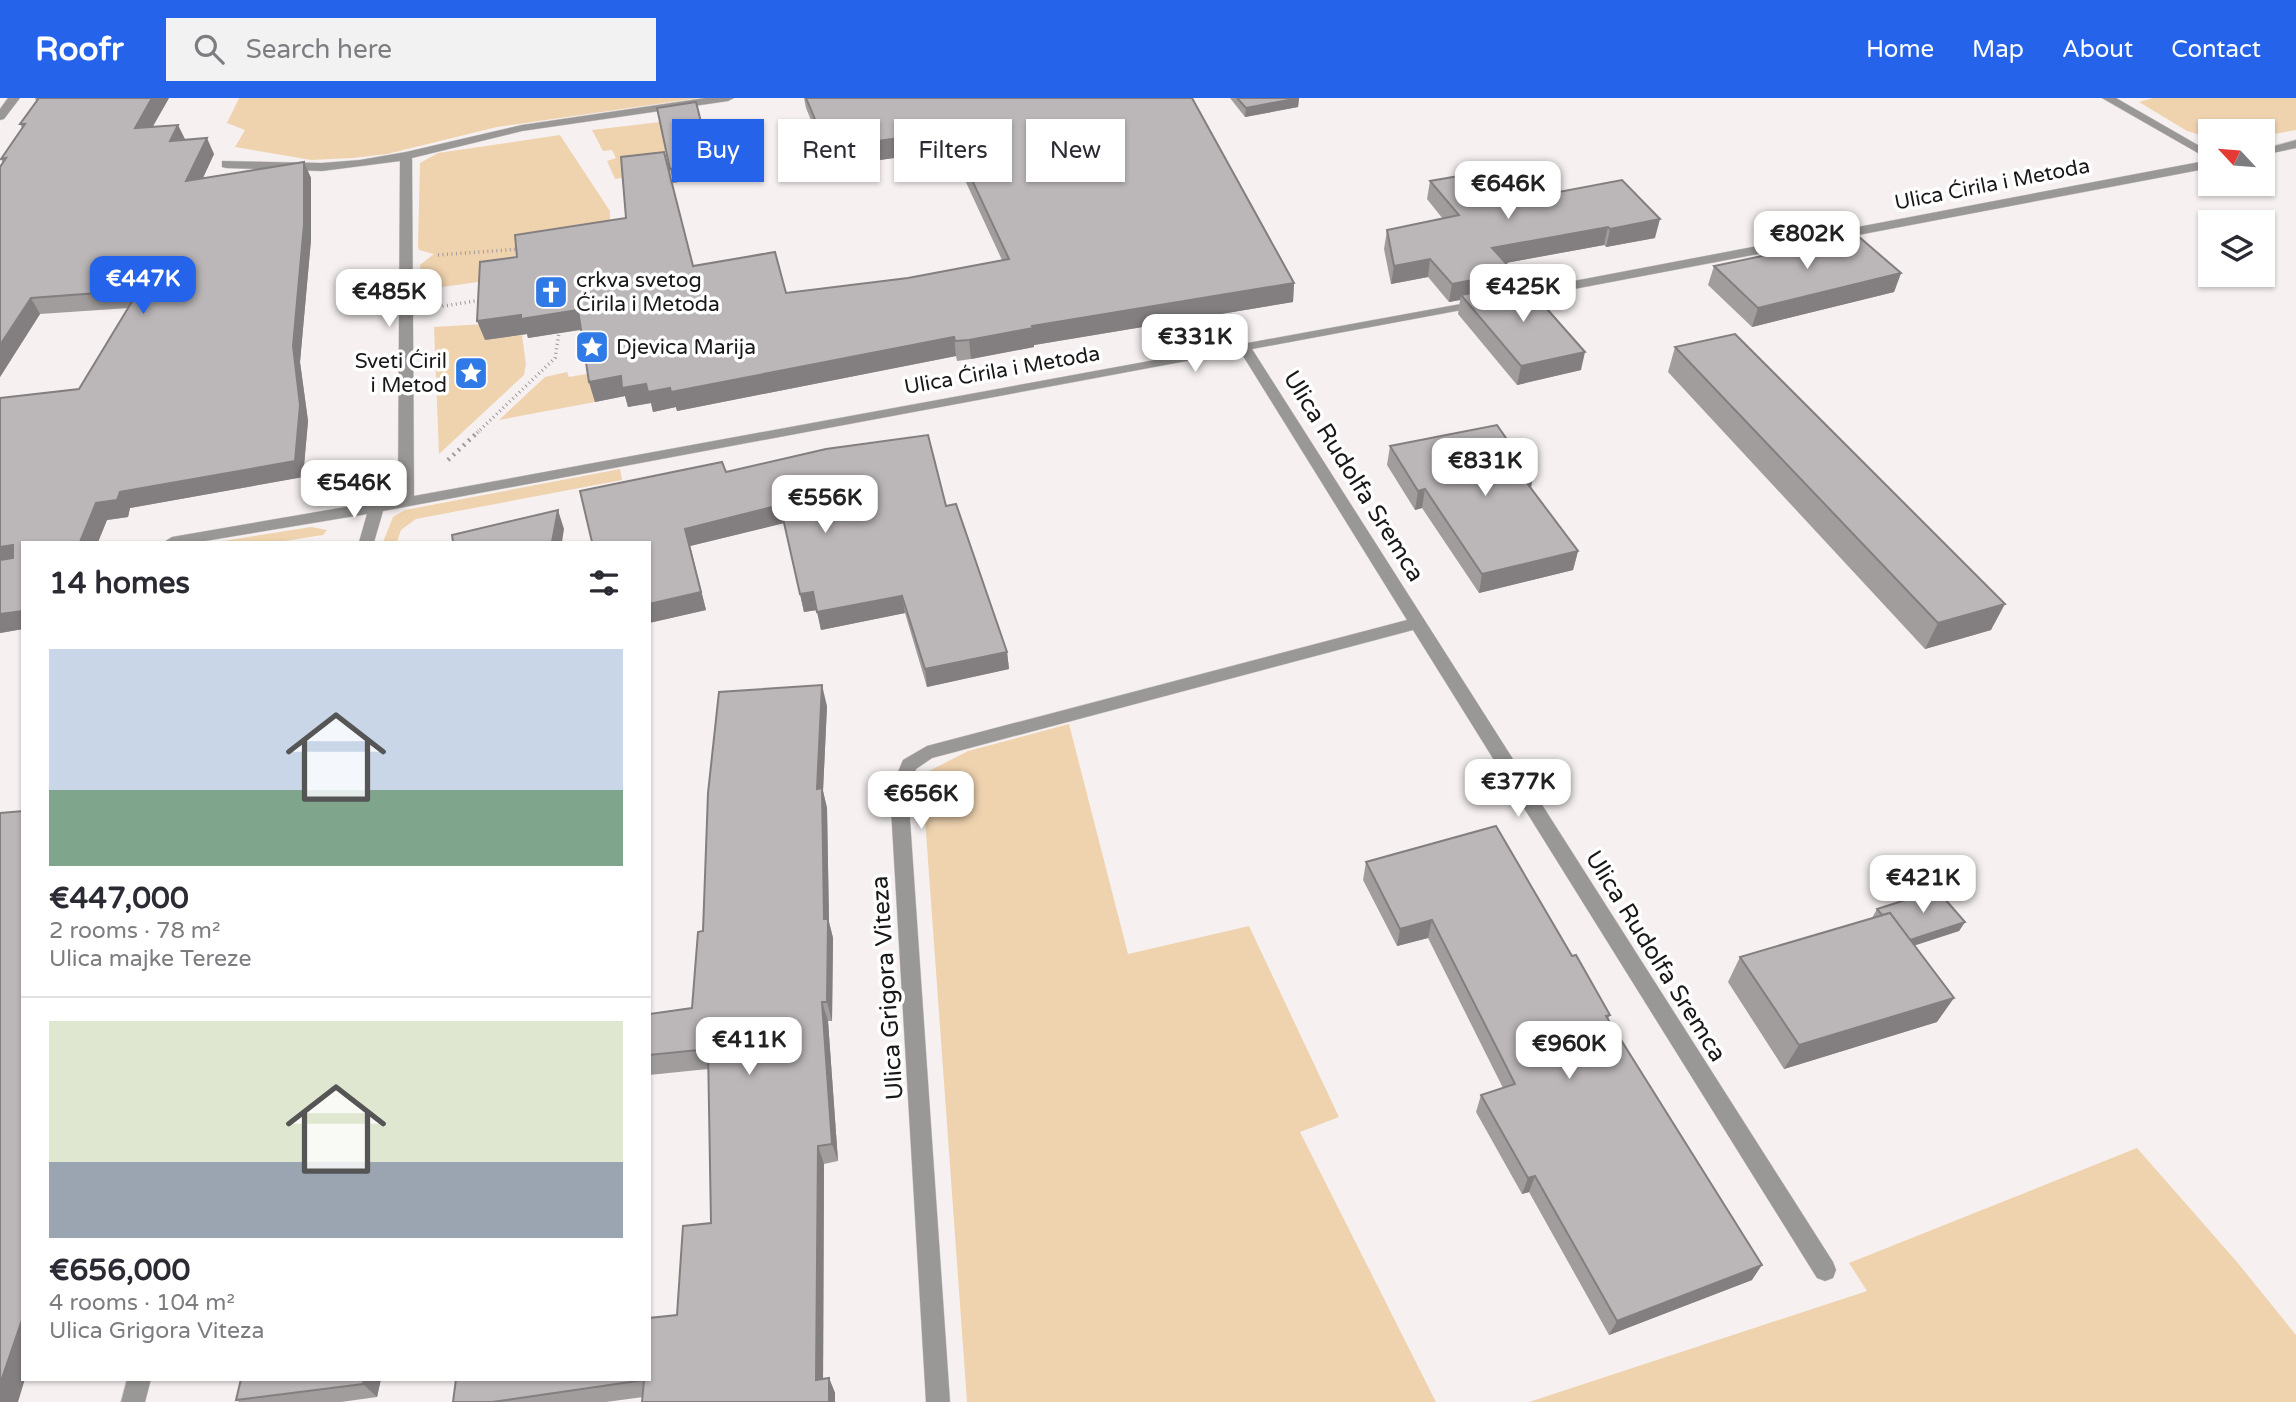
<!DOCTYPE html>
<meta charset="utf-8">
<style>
:root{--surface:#fff;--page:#f2f2f3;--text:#2b2b33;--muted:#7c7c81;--line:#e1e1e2;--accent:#2563eb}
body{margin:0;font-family:"Varela Round",sans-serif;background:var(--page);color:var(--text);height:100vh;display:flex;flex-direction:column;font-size:26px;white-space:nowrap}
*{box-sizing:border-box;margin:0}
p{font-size:23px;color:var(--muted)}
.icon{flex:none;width:38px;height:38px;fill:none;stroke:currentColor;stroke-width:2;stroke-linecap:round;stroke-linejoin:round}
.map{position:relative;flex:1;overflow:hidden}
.sheet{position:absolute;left:21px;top:443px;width:630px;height:840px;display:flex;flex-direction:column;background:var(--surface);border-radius:0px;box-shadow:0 2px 5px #0004}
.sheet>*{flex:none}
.hud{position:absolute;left:672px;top:21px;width:665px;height:63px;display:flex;gap:14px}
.needle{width:46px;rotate:296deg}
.buttons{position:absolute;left:2198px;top:21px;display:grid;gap:14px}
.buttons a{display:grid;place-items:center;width:77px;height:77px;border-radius:0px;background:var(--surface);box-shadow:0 2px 5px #0004;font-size:35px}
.price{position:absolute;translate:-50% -60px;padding:0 16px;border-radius:14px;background:#fff;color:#222;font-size:23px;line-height:46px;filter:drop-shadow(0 2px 4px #0008)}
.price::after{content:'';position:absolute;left:50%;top:42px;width:21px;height:16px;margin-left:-10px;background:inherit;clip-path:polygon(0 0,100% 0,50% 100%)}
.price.on{background:var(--accent);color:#fff}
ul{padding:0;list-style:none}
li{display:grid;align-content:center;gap:14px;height:371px;padding:0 28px}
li+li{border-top:2px solid var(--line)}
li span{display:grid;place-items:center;height:217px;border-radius:0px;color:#555}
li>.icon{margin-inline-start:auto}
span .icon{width:126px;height:126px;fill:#fffc;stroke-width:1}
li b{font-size:30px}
h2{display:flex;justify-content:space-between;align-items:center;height:84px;padding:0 28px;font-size:30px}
.chip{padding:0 24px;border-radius:0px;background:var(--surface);box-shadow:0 2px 5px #0004;font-size:24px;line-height:63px}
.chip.on{background:var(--accent);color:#fff}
header{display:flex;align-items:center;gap:42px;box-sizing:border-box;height:98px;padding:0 35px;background:var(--accent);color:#fff}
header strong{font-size:33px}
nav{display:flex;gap:38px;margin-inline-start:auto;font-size:24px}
.search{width:490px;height:63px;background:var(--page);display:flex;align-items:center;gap:18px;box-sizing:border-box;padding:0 24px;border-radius:0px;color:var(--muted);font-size:26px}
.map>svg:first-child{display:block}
.green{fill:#efd3af}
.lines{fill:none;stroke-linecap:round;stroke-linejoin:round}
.street-casing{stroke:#d3cecd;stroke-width:1}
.path-far1{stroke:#9e9a99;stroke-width:3.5;stroke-dasharray:1 3.5;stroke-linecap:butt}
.path{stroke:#9e9a99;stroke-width:4.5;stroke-dasharray:2 5;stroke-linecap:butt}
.street{fill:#9a9897;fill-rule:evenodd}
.wall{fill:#a19d9d}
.shaded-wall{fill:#837f80}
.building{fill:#bbb6b7;stroke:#837f80;stroke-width:2}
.labels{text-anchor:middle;stroke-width:7;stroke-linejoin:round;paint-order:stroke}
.far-street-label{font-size:21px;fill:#191717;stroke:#fff}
.far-poi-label{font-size:21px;fill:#191717;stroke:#fff;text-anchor:start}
.street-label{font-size:24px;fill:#191717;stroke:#fff}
</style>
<header>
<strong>Roofr</strong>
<div class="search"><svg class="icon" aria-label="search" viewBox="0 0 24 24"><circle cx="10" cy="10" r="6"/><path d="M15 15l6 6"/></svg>Search here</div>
<nav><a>Home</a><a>Map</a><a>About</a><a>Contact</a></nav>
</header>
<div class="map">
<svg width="2296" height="1304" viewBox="0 0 2296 1304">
<rect width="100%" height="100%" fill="#f6f1f0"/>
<g class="green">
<polygon points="239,0 699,0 497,29 387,56 353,60 311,62 235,49 245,32 227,25"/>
<polygon points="2153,0 2296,0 2296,32 2263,38 2263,33 2210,33 2210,40 2187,33 2139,4"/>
<polygon points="660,24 671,72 615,81 607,63 616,60 612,52 603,53 592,32"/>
<polygon points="560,37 610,113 610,125 485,183 421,192 420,167 434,156 419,152 418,148 420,65 438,55"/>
<polygon points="485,226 485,242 522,237 526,266 524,277 439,356 434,229"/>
<polygon points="567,274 569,279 592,275 595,304 499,322 545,279"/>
<polygon points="620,371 622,382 416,421 401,432 397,444 383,444 393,419 405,412"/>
<polygon points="311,429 327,432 323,437 278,444 216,444"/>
<polygon points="1069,626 1128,856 1249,828 1339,1019 1300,1034 1436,1304 967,1304 923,693 929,673 968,653"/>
<polygon points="2137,1050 2237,1164 2296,1237 2296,1304 1529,1304 1867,1193 1849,1165"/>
</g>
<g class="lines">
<g class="street-casing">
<g id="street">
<polygon points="8,0 20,0 4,21 0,22 0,11"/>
<polygon points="705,0 734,0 728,3 522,33 412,60 414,398 1488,201 1488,207 1483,208 1252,251 1833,1164 1836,1172 1833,1180 1825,1183 1817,1180 1413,532 932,660 916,671 908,693 950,1304 926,1304 890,693 903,662 927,648 1407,522 1240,253 383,413 374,444 359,444 367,416 199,444 164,444 172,439 398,400 400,63 322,73 226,70 222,69 222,63 322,65 360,62 406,54 522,27"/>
<polygon points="2102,0 2116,0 2210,54 2210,70 1511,203 1504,199 1511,195 2210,62"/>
<polygon points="2296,42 2296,50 2263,57 2263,51"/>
<polygon points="127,1281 151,1281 145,1304 121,1304"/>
</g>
</g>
<g class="path-far1">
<polyline points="438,157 520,151"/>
<polyline points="438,209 481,202"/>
<polyline points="477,335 555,260 559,235"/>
</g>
<polyline class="path" points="448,362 479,333"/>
<use href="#street" class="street"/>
</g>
<g class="wall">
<polygon points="35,0 169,0 152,29 185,42 214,56 203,80 304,64 311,80 311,142 300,264 308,323 303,379 130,410 128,419 107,422 98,444 23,444 23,531 0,535 0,300 79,291 129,210 40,216 0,279 3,65 1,61 22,30 20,26 36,3"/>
<polygon points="804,0 1192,0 1294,185 1293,204 1034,247 1034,249 971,261 957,263 956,258 677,313 676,309 653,314 651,305 628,309 625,298 595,304 589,284 581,232 528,240 527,236 485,242 693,168 786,195 908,180 1002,162 951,52 830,69 806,10"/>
<polygon points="1230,0 1299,0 1298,9 1245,19"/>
<polygon points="1430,83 1543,97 1655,140 1606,149 1604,147 1506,165 1514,174 1512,188 1581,272 1517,287 1458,216 1460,202 1449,204 1428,179 1391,186 1384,151 1387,132 1443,121 1427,101"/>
<polygon points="1714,168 1901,175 1894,194 1752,229 1708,187"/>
<polygon points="1675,249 1991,532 1925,551 1668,274"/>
<polygon points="1390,348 1533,379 1531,390 1578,453 1573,472 1479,495 1422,410 1415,412 1387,367"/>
<polygon points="726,374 946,408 1007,554 1009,571 927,589 905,515 821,532 817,512 804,514 784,425 690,448 706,512 649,525 649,444"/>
<polygon points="827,608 823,693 827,710 829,824 833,840 832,923 828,923 838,1063 824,1066 823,1281 829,1280 835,1295 643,1299 606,1304 453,1304 677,1217 711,1125 708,971 649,977 649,916 692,910 703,833"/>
<polygon points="1366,764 1572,858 1610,917 1608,921 1752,1182 1609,1237 1529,1094 1522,1096 1476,1014 1481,997 1503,990 1428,840 1397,848 1363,782"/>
<polygon points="1877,811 1965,824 1959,833 1914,847 1937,924 1784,971 1728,884 1740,859 1872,820"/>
<polygon points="241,1281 381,1281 377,1299 341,1304 239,1304 236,1302"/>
</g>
<g class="shaded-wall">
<polygon points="152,0 169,0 143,46 135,30"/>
<polygon points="1299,0 1298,9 1245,19 1246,10"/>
<polygon points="178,27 186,43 170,43"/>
<polygon points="949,33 951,52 830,69 827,50"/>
<polygon points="207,40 214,56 194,99 186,83"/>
<polygon points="304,64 311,80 311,142 300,264 308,323 303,379 130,410 128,419 107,422 98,444 80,444 96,405 120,394 293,248"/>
<polygon points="711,64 714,78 673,85 670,71"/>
<polygon points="1660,121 1655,140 1606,149 1610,131"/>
<polygon points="1608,129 1604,147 1489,168 1492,150"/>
<polygon points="1430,161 1428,179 1391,186 1394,168"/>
<polygon points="1514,174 1511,193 1461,197 1460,202 1449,204 1452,186"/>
<polygon points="1901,175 1894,194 1752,229 1758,210"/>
<polygon points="1294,185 1293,204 1034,247 1034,249 971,261 969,242 1032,228"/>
<polygon points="31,200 40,216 0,279 0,247"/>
<polygon points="578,212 584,231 528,240 527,236 485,242 477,223 521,217"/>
<polygon points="954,239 956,258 677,313 676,309 653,314 651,305 628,309 625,298 595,304 589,284 621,278 646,286"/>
<polygon points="1585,254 1581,272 1517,287 1521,268"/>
<polygon points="1533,379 1529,397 1524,381"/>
<polygon points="1425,391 1422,410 1415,412 1418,393"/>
<polygon points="780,407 784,425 690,448 706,512 649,525 649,506 685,431"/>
<polygon points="558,412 564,431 562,444 552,444"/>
<polygon points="13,447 23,460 0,468 0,449"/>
<polygon points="1578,453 1573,472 1479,495 1482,476"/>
<polygon points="813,494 817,512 804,514 800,496"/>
<polygon points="902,498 905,515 821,532 817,514"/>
<polygon points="2005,506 1991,532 1925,551 1938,525"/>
<polygon points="23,513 23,531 0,535 0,516"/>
<polygon points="1007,554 1009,571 927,589 925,571"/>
<polygon points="822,587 827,608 823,693 827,710 829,824 833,840 832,923 827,904 817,691"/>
<polygon points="1432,822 1428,840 1397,848 1400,831"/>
<polygon points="1965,824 1959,833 1898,853 1903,844"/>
<polygon points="1954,900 1937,924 1784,971 1799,947"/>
<polygon points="822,904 828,923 838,1063 832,1046"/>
<polygon points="818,1048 824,1066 823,1297 816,1282"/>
<polygon points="1535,1078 1529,1094 1522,1096 1528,1080"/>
<polygon points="1762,1167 1752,1182 1609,1237 1617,1223"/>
<polygon points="23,1219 23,1281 25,1281 18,1304 0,1304 0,1286"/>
<polygon points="829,1280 835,1295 835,1304 829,1304"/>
<polygon points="364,1281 381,1281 377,1299 363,1286"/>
</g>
<g class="building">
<polygon points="39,0 152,0 135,30 178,27 170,43 207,40 186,83 304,64 304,126 293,248 300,307 295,363 120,394 117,402 96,405 80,444 23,444 23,513 0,516 0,462 13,460 13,447 0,449 0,300 79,291 139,192 31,200 0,247 0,69 6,60 1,61 25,26 20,26"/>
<polygon points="806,0 1192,0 1294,185 1032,228 1033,230 969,242 955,243 954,239 671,294 670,290 648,294 646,286 622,290 621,278 589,284 578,212 521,221 521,217 477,223 480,164 517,159 515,137 626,120 621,59 664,54 693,168 775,154 786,195 908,180 1009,161 949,33 827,50"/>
<polygon points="1237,0 1299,0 1246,10"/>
<polygon points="696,4 711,64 670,71 657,10"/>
<polygon points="1516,68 1543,97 1622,82 1660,121 1610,131 1608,129 1492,150 1514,174 1452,186 1430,161 1394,168 1387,132 1459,117 1430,83"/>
<polygon points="1858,138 1901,175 1758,210 1714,168"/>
<polygon points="1524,185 1585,254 1521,268 1461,197"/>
<polygon points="1735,236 2005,506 1938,525 1675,249"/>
<polygon points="1497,327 1533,379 1524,381 1578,453 1482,476 1425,391 1418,393 1390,348"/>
<polygon points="928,337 946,408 956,406 1007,554 925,571 902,498 817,514 813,494 800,496 780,407 685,431 701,494 649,506 649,444 592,444 580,393 722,364 726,374 826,351"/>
<polygon points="558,412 552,444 453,444 452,437"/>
<polygon points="822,587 817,691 822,690 824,821 828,821 827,904 822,904 832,1046 818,1048 816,1282 829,1280 829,1304 642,1304 644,1282 492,1304 453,1304 456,1281 649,1281 649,1220 677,1217 683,1128 711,1125 708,951 649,957 649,916 692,910 698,834 703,833 708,695 719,594"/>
<polygon points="23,713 23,1219 0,1286 0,715"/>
<polygon points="1496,728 1572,858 1576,857 1610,917 1606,918 1762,1167 1617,1223 1535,1078 1528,1080 1481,997 1515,986 1432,822 1400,831 1366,764"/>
<polygon points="1937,792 1965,824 1910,842 1890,815 1882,817 1877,811"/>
<polygon points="1890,815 1954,900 1799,947 1740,859"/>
<polygon points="241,1281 364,1281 363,1286 236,1302"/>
</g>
<defs>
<g id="church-square" transform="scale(1.75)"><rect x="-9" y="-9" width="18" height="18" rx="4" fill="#2f7ae6" stroke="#fff"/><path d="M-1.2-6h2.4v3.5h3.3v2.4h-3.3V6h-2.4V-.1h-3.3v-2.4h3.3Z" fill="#fff"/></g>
<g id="sight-square" transform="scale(1.75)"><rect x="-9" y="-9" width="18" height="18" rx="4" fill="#2f7ae6" stroke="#fff"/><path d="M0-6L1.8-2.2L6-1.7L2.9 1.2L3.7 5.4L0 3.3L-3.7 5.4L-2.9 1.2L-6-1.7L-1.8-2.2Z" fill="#fff"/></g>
</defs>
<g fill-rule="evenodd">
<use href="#church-square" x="551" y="194"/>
<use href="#sight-square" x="592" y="249"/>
<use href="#sight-square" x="471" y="275"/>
</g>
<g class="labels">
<g class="far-street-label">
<text transform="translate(1992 86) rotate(-11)" y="7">Ulica Ćirila i Metoda</text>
<text transform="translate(1002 272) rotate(-10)" y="7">Ulica Ćirila i Metoda</text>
</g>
<g class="far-poi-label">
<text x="576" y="189">crkva svetog<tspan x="576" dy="24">Ćirila i Metoda</tspan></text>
<text x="616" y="256">Djevica Marija</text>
<text x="447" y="270" text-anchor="end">Sveti Ćiril<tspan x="447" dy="24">i Metod</tspan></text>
</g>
<g class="street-label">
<text transform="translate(1354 378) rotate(58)" y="8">Ulica Rudolfa Sremca</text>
<text transform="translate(1656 858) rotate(58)" y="8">Ulica Rudolfa Sremca</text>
<text transform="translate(887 890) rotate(-94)" y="8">Ulica Grigora Viteza</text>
</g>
</g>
</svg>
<div class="buttons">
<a><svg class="needle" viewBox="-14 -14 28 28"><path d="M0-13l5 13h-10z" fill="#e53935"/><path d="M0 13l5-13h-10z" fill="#7c7c81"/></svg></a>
<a><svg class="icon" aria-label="layers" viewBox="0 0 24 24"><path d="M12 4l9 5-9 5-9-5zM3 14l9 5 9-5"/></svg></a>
</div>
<b class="price" style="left:1508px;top:123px">€646K</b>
<b class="price" style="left:1807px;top:173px">€802K</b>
<b class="price on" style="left:143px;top:218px">€447K</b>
<b class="price" style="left:1523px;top:226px">€425K</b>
<b class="price" style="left:389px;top:231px">€485K</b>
<b class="price" style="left:1195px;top:276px">€331K</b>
<b class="price" style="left:1485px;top:400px">€831K</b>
<b class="price" style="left:354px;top:422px">€546K</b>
<b class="price" style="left:825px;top:437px">€556K</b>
<b class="price" style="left:1518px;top:721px">€377K</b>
<b class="price" style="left:921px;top:733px">€656K</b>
<b class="price" style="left:1923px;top:817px">€421K</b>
<b class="price" style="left:749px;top:979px">€411K</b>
<b class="price" style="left:1569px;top:983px">€960K</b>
<div class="hud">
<a class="chip on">Buy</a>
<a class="chip">Rent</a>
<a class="chip">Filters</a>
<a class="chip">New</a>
</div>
<section class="sheet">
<h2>14 homes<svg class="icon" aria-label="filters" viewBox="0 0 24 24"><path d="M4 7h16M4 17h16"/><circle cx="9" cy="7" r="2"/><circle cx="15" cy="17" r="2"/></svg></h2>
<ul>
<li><span style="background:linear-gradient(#c9d6e8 65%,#7fa58c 0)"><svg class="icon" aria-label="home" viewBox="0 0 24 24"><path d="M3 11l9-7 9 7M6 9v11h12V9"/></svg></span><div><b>€447,000</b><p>2 rooms · 78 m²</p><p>Ulica majke Tereze</p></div></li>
<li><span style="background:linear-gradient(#dfe7d0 65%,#9aa5b1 0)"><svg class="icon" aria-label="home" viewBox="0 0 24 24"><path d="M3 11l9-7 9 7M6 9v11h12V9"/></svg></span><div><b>€656,000</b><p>4 rooms · 104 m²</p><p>Ulica Grigora Viteza</p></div></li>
</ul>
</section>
</div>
